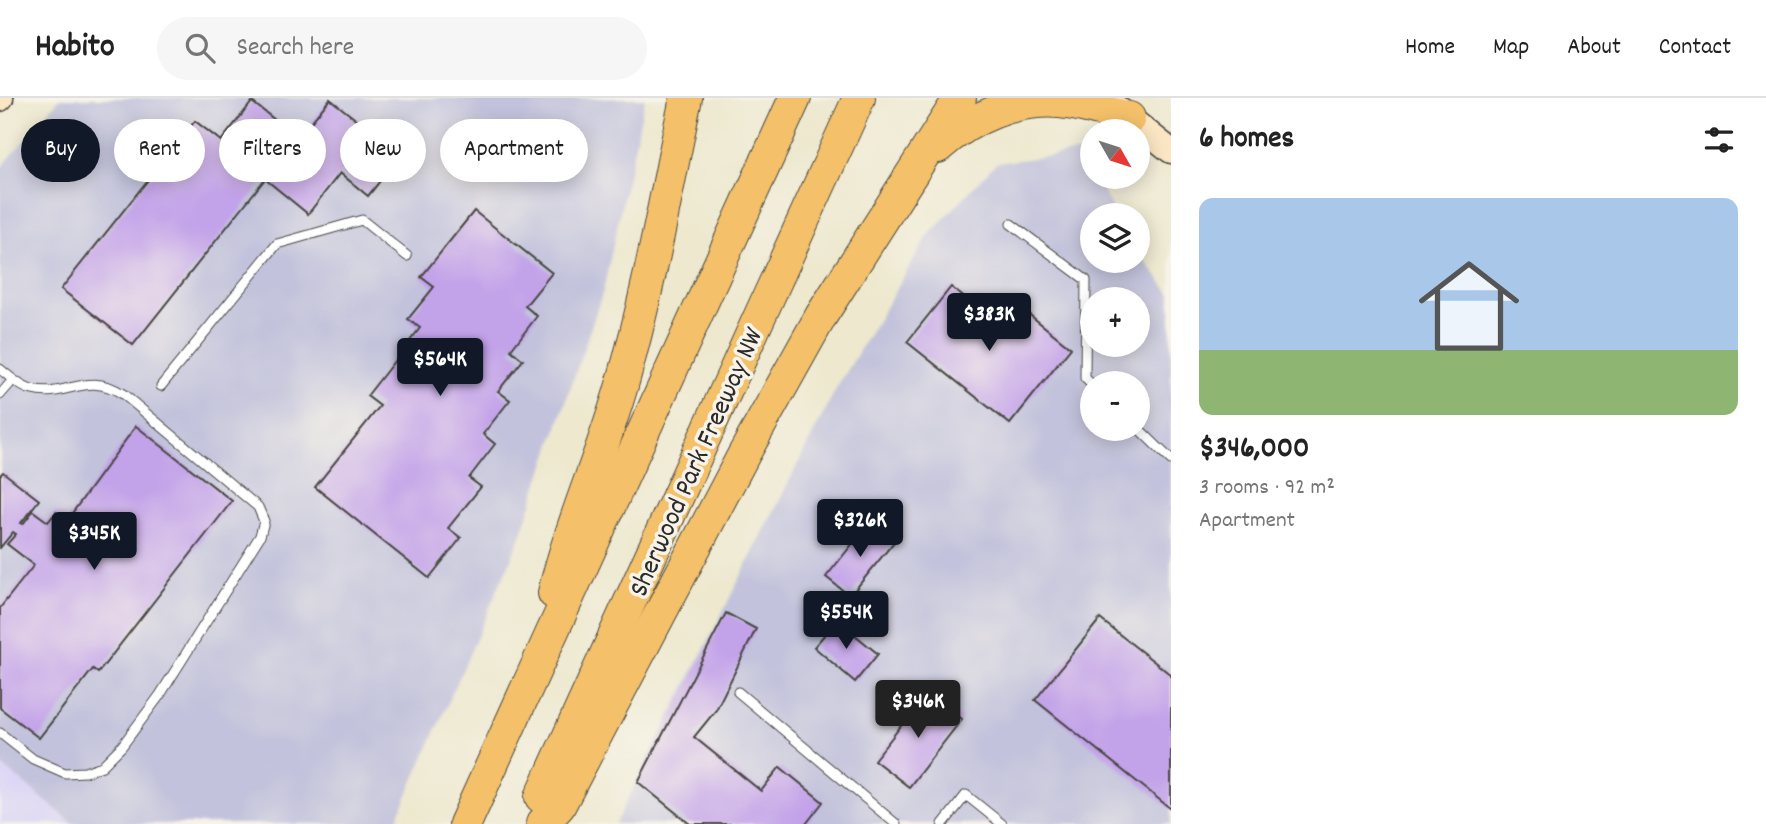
<!DOCTYPE html>
<meta charset="utf-8">
<style>
:root{--surface:#fff;--page:#f6f6f6;--text:#222;--muted:#767676;--line:#e0e0e0;--accent:#111827}
body{margin:0;font-family:Dekko,sans-serif;background:var(--page);color:var(--text);height:100vh;display:flex;flex-direction:column;font-size:26px;white-space:nowrap}
*{box-sizing:border-box;margin:0}
p{font-size:23px;color:var(--muted)}
.icon{flex:none;width:38px;height:38px;fill:none;stroke:currentColor;stroke-width:2;stroke-linecap:round;stroke-linejoin:round}
.map{position:relative;flex:1;overflow:hidden}
.side{display:flex;flex-direction:column;background:var(--surface);width:595px}
.side>*{flex:none}
.top-card{position:absolute;left:21px;top:21px;width:665px;height:63px;display:flex;gap:14px}
.needle{width:46px;rotate:129deg}
.fabs{position:absolute;left:1080px;top:21px;display:grid;gap:14px}
.fabs a{display:grid;place-items:center;width:70px;height:70px;border-radius:50%;background:var(--surface);box-shadow:0 4px 18px #0003;font-size:35px}
.price{position:absolute;translate:-50% -60px;padding:0 16px;border-radius:7px;background:var(--accent);color:#fff;font-size:23px;line-height:46px;filter:drop-shadow(0 2px 4px #0008)}
.price::after{content:'';position:absolute;left:50%;top:42px;width:21px;height:16px;margin-left:-10px;background:inherit;clip-path:polygon(0 0,100% 0,50% 100%)}
.price.active{background:#222;color:#fff}
ul{padding:0;list-style:none}
li{display:grid;align-content:center;gap:14px;height:371px;padding:0 28px}
li+li{border-top:2px solid var(--line)}
li span{display:grid;place-items:center;height:217px;border-radius:14px;color:#555}
li>.icon{margin-inline-start:auto}
span .icon{width:126px;height:126px;fill:#fffc;stroke-width:1}
li b{font-size:30px}
h2{display:flex;justify-content:space-between;align-items:center;height:84px;padding:0 28px;font-size:30px}
.pill{padding:0 24px;border-radius:32px;background:var(--surface);box-shadow:0 4px 18px #0003;font-size:24px;line-height:63px}
.pill.active{background:var(--accent);color:#fff}
header{display:flex;align-items:center;gap:42px;box-sizing:border-box;height:98px;padding:0 35px;background:var(--surface);border-bottom:2px solid var(--line)}
header strong{font-size:33px}
nav{display:flex;gap:38px;margin-inline-start:auto;font-size:24px}
.search{width:490px;height:63px;background:var(--page);display:flex;align-items:center;gap:18px;box-sizing:border-box;padding:0 24px;border-radius:38px;color:var(--muted);font-size:26px}
main{display:flex;flex:1;min-height:0}
.map>svg:first-child{display:block}
.built{fill:#dcd6f6}
.industrial{fill:#c2c2dc;fill-rule:evenodd}
.building{fill:#c2a2e9}
.lines{fill:none;stroke-linecap:round;stroke-linejoin:round}
.lane-casing{stroke:#484743;stroke-width:11}
.secondary-casing{stroke:#484743;stroke-width:27}
.highway-casing{stroke:#484743;stroke-width:34}
.lane{stroke:#fff;stroke-width:9}
.secondary{stroke:#fbe6c3;stroke-width:24}
.highway{stroke:#f4c16a;stroke-width:32}
.labels{text-anchor:middle;stroke-width:7;stroke-linejoin:round;paint-order:stroke}
.street-label{font-size:28px;fill:#2b2b2b;stroke:#f7f3e8}
</style>
<header>
<strong>Habito</strong>
<div class="search"><svg class="icon" aria-label="search" viewBox="0 0 24 24"><circle cx="10" cy="10" r="6"/><path d="M15 15l6 6"/></svg>Search here</div>
<nav><a>Home</a><a>Map</a><a>About</a><a>Contact</a></nav>
</header>
<main>
<div class="map">
<svg width="1171" height="726" viewBox="0 0 1171 726">
<rect width="100%" height="100%" fill="#f7f3e8"/>
<filter id="ink" filterUnits="userSpaceOnUse"><feTurbulence type="fractalNoise" baseFrequency=".0143" numOctaves="2"/><feDisplacementMap in="SourceGraphic" scale="14" xChannelSelector="R" yChannelSelector="G"/><feConvolveMatrix kernelMatrix="1 2 1 2 8 2 1 2 1" color-interpolation-filters="sRGB"/></filter>
<filter id="wash" filterUnits="userSpaceOnUse"><feTurbulence type="fractalNoise" baseFrequency=".00686" numOctaves="4" result="noise"/><feDisplacementMap in="SourceGraphic" scale="28" xChannelSelector="R" yChannelSelector="G"/><feGaussianBlur stdDeviation="1.57" result="paint"/><feColorMatrix in="noise" values="0 0 0 0 0 0 0 0 0 0 0 0 0 0 0 0 0 1.4 0 .05"/><feComposite in="paint" operator="in"/></filter>
<g filter="url(#wash)">
<rect width="100%" height="100%" fill="#ede8ce"/>
<polygon class="built" points="0,666 74,726 0,726"/>
<g class="industrial">
<polygon points="60,0 645,0 603,193 521,438 395,726 74,726 0,666 0,71"/>
<path d="M1083,54L1092,71V79H1096L1115,117H1092V163H1138V154L1171,196V726H615L835,293L928,138L996,65ZM1092,201H1138V247H1092ZM1092,285H1138V331H1092Z"/>
</g>
<g id="blocks">
<g class="building">
<polygon points="330,1 401,57 368,98 340,75 308,116 265,81 133,247 61,191 195,23 221,43 252,4 298,40"/>
<polygon points="474,113 552,175 525,208 537,218 511,252 523,262 498,293 510,302 483,336 495,346 469,380 481,389 448,430 461,440 429,480 315,389 380,308 367,298 420,230 408,221 434,189 421,179"/>
<polygon points="951,189 1008,235 1026,214 1071,250 1010,326 907,244"/>
<polygon points="136,328 232,403 98,575 93,571 39,640 0,610 0,510 34,467 7,446 16,436 13,434 0,450 0,377 3,374 39,402 21,425 23,426 33,413 48,424 56,414 67,422"/>
<polygon points="870,424 894,444 850,498 826,479"/>
<polygon points="726,515 756,531 716,612 694,639 761,693 780,669 823,704 806,726 690,726 638,684"/>
<polygon points="1100,521 1171,577 1171,711 1035,602"/>
<polygon points="837,522 878,556 855,584 814,549"/>
<polygon points="928,594 962,621 909,689 874,662"/>
</g>
</g>
</g>
<g filter="url(#ink)">
<use href="#blocks" fill-opacity="0" stroke="#484743" stroke-width="2"/>
<g class="lines">
<g class="lane-casing">
<g id="lane">
<polyline points="1011,126 1086,182 1085,280 1092,287"/>
<path d="M0,271C10,279 20,289 32,292C67,301 85,272 123,296L258,409L264,423L260,438L160,597L122,648L102,668L85,674L65,675L33,661L0,635"/>
<polyline points="161,288 277,146 362,122 407,158"/>
<polyline points="0,297 13,282"/>
<polyline points="1138,330 1171,362"/>
<polyline points="738,594 896,726"/>
<polyline points="943,726 966,697 1002,726"/>
</g>
</g>
<g class="secondary-casing">
<g id="secondary">
<polyline points="0,1 1,0"/>
<polyline points="1116,9 1171,53"/>
</g>
</g>
<g class="highway-casing">
<g id="highway">
<path d="M938,49C970,20 1015,0 1060,4C1083,6 1106,15 1129,20"/>
<path d="M554,495C571,424 602,357 622,287C649,193 666,96 686,0"/>
<polyline points="541,699 859,0"/>
<polyline points="465,726 795,0"/>
<polyline points="542,726 559,708 744,356 821,218 960,0"/>
</g>
</g>
<use href="#lane" class="lane"/>
<use href="#secondary" class="secondary"/>
<use href="#highway" class="highway"/>
</g>
</g>
<g class="labels">
<g class="street-label">
<text transform="translate(694 363) rotate(-66)" y="10">Sherwood Park Freeway NW</text>
</g>
</g>
</svg>
<div class="fabs">
<a><svg class="needle" viewBox="-14 -14 28 28"><path d="M0-13l5 13h-10z" fill="#e53935"/><path d="M0 13l5-13h-10z" fill="#767676"/></svg></a>
<a><svg class="icon" aria-label="layers" viewBox="0 0 24 24"><path d="M12 4l9 5-9 5-9-5zM3 14l9 5 9-5"/></svg></a>
<a>+</a>
<a>−</a>
</div>
<b class="price" style="left:989px;top:255px">$383K</b>
<b class="price" style="left:440px;top:300px">$564K</b>
<b class="price" style="left:860px;top:461px">$326K</b>
<b class="price" style="left:94px;top:474px">$345K</b>
<b class="price" style="left:846px;top:553px">$554K</b>
<b class="price active" style="left:918px;top:642px">$346K</b>
<div class="top-card">
<a class="pill active">Buy</a>
<a class="pill">Rent</a>
<a class="pill">Filters</a>
<a class="pill">New</a>
<a class="pill">Apartment</a>
</div>
</div>
<section class="side">
<h2>6 homes<svg class="icon" aria-label="filters" viewBox="0 0 24 24"><path d="M4 7h16M4 17h16"/><circle cx="9" cy="7" r="2"/><circle cx="15" cy="17" r="2"/></svg></h2>
<ul>
<li><span style="background:linear-gradient(#a9c7e8 70%,#8fb573 0)"><svg class="icon" aria-label="home" viewBox="0 0 24 24"><path d="M3 11l9-7 9 7M6 9v11h12V9"/></svg></span><div><b>$346,000</b><p>3 rooms · 92 m²</p><p>Apartment</p></div></li>
</ul>
</section>
</main>
